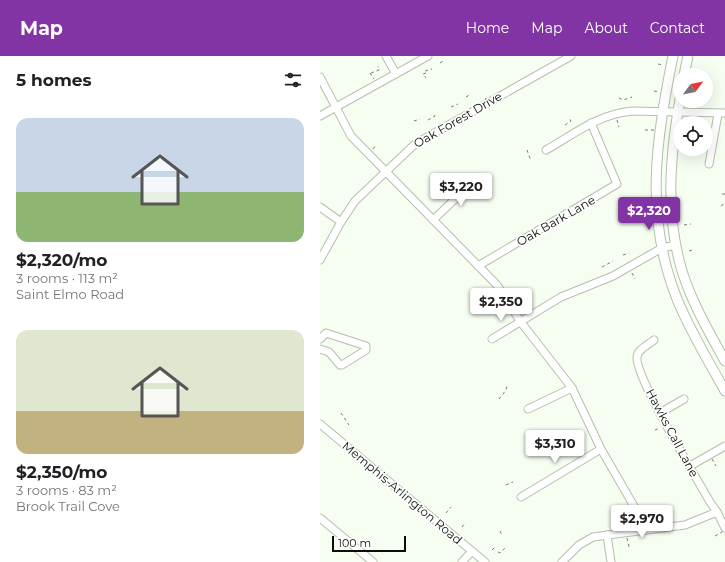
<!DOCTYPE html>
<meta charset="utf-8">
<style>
:root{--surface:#fff;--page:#f6f6f6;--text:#202124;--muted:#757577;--accent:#8234a4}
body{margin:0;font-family:Montserrat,sans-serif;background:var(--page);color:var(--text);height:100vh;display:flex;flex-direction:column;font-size:15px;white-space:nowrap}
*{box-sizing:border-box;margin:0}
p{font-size:13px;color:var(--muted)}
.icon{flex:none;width:22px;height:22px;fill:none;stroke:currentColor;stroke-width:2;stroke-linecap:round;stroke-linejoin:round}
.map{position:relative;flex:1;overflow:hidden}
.side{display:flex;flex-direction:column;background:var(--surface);width:320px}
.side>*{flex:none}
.needle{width:26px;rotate:58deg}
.controls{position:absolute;left:353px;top:12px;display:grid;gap:8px}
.controls a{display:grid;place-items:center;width:40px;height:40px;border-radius:50%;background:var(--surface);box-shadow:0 4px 16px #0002;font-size:20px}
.scale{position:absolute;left:12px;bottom:10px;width:74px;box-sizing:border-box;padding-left:4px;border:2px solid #0a0e07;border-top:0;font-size:11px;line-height:14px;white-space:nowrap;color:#0a0e07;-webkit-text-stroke:3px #fff;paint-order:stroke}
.price{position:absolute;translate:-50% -34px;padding:0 9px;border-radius:4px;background:#fff;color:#222;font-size:13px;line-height:26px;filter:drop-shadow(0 1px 2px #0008)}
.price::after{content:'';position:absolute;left:50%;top:24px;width:12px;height:9px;margin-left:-6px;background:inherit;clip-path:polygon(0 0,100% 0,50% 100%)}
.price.selected{background:var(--accent);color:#fff}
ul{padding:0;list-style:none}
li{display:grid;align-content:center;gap:8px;height:212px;padding:0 16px}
li span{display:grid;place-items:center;height:124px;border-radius:12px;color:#555}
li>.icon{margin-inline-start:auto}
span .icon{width:72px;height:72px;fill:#fffc;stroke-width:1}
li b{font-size:17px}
h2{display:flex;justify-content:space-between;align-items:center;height:48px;padding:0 16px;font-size:17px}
header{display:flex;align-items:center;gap:24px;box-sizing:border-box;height:56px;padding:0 20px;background:var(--accent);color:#fff}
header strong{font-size:19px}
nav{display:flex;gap:22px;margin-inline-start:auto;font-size:14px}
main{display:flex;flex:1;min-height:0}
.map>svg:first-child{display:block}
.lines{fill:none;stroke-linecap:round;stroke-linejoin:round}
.minor-casing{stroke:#b3c0ab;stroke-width:9}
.major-casing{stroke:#b3c0ab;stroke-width:11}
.path{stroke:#777d73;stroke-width:1;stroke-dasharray:3 3;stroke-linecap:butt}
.minor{stroke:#fff;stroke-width:7}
.major{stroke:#fff;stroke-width:9}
.labels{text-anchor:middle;stroke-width:3.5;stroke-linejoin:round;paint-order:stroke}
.street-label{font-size:12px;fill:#0a0e07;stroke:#fff}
</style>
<header>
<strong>Map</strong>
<nav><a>Home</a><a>Map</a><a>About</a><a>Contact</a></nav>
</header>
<main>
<section class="side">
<h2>5 homes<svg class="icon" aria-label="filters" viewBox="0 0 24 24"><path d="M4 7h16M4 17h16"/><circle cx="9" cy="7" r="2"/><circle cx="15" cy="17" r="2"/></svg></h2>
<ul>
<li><span style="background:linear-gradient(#c9d6e8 60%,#8fb573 0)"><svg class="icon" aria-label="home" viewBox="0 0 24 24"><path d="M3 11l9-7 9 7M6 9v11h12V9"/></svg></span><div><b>$2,320/mo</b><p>3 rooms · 113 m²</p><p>Saint Elmo Road</p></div></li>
<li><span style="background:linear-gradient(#dfe7d0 65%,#c2b280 0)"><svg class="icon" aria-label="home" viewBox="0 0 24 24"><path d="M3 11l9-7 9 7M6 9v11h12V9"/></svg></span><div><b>$2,350/mo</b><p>3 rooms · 83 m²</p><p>Brook Trail Cove</p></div></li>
</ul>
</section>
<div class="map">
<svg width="405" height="506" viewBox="0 0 405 506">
<rect width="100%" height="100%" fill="#f5fef0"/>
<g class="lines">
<g class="minor-casing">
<g id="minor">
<polyline points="66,0 76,18"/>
<polyline points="0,21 31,80 177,229 200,265 252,332 281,393 315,452 321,474"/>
<polyline points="0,60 108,0"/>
<path d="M226,94C254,78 279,58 312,55L405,57"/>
<polyline points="389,108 398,58"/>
<polyline points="0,151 21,166"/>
<polyline points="113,164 134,144 162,127"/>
<polyline points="0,204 21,166 35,145 95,88 251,0"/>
<polyline points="158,210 297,128 271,67"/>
<polyline points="0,283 6,277 46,290 46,294 22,309 20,309 9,296 0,293"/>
<polyline points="172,283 241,241 293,220 342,192 356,189"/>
<path d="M334,284C328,289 318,293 317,301C315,321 377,423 390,446L397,456L405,472"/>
<polyline points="208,353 252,332"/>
<polyline points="340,357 364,343"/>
<polyline points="0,368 165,506"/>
<polyline points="370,410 405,390"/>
<polyline points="201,441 281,393"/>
<polyline points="0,462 53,506"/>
<polyline points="287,479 291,506"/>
<polyline points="142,506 152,495"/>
<polyline points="242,506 259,489 273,481 365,469 397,456"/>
</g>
</g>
<g class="major-casing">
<g id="major">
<path d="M353,0C336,85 324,160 357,243C370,275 388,304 405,335"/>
<polyline points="364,19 368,0"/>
<path d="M360,43C350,100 345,158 362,215C372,247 389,276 405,305"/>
</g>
</g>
<g class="path">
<polyline points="120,7 125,4"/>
<polyline points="338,8 343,9"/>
<polyline points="105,15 112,13"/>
<polyline points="50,17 54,23"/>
<polyline points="51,17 59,14 58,10"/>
<polyline points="106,17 103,18 106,22"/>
<polyline points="334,35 339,36"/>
<polyline points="146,41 151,38"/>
<polyline points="299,42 303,44 312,41"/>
<polyline points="131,51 138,48"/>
<polyline points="108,64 115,60 114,58"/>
<polyline points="297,64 299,71"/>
<polyline points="94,65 100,63"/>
<polyline points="245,69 251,65 250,63"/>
<polyline points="325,74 334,74"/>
<polyline points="53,93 56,89"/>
<polyline points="207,94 211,105"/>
<polyline points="402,138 405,138"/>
<polyline points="401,150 405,147"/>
<polyline points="364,169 371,168"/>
<polyline points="369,195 373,194"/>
<polyline points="303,199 309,197"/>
<polyline points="282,211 293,205"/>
<polyline points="312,217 315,223"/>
<polyline points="179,343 186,334 187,330"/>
<polyline points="21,357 29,369"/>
<polyline points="335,374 340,372"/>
<polyline points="392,403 396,410"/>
<polyline points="186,429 193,426"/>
<polyline points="126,457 131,451"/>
<polyline points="142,471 145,467"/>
<polyline points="180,475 182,479"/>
<polyline points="395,480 402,476"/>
<polyline points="307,482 309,491"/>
<polyline points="172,494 176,490"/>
<polyline points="178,496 180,497 187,490"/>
</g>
<use href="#minor" class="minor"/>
<use href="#major" class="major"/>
</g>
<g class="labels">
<g class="street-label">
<text transform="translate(138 64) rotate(-30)" y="4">Oak Forest Drive</text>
<text transform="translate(236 165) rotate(-30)" y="4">Oak Bark Lane</text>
<text transform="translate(352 377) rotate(62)" y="4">Hawks Call Lane</text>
<text transform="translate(82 437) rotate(40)" y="4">Memphis-Arlington Road</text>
</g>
</g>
</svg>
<div class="controls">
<a><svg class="needle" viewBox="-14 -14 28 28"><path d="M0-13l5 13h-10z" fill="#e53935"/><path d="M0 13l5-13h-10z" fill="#757577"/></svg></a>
<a><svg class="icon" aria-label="locate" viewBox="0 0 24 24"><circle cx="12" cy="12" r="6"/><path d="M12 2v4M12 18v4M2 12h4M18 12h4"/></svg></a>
</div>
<div class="scale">100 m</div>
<b class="price" style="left:141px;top:151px">$3,220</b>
<b class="price selected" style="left:329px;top:175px">$2,320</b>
<b class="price" style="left:181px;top:266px">$2,350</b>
<b class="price" style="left:235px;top:408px">$3,310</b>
<b class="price" style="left:322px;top:483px">$2,970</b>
</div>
</main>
